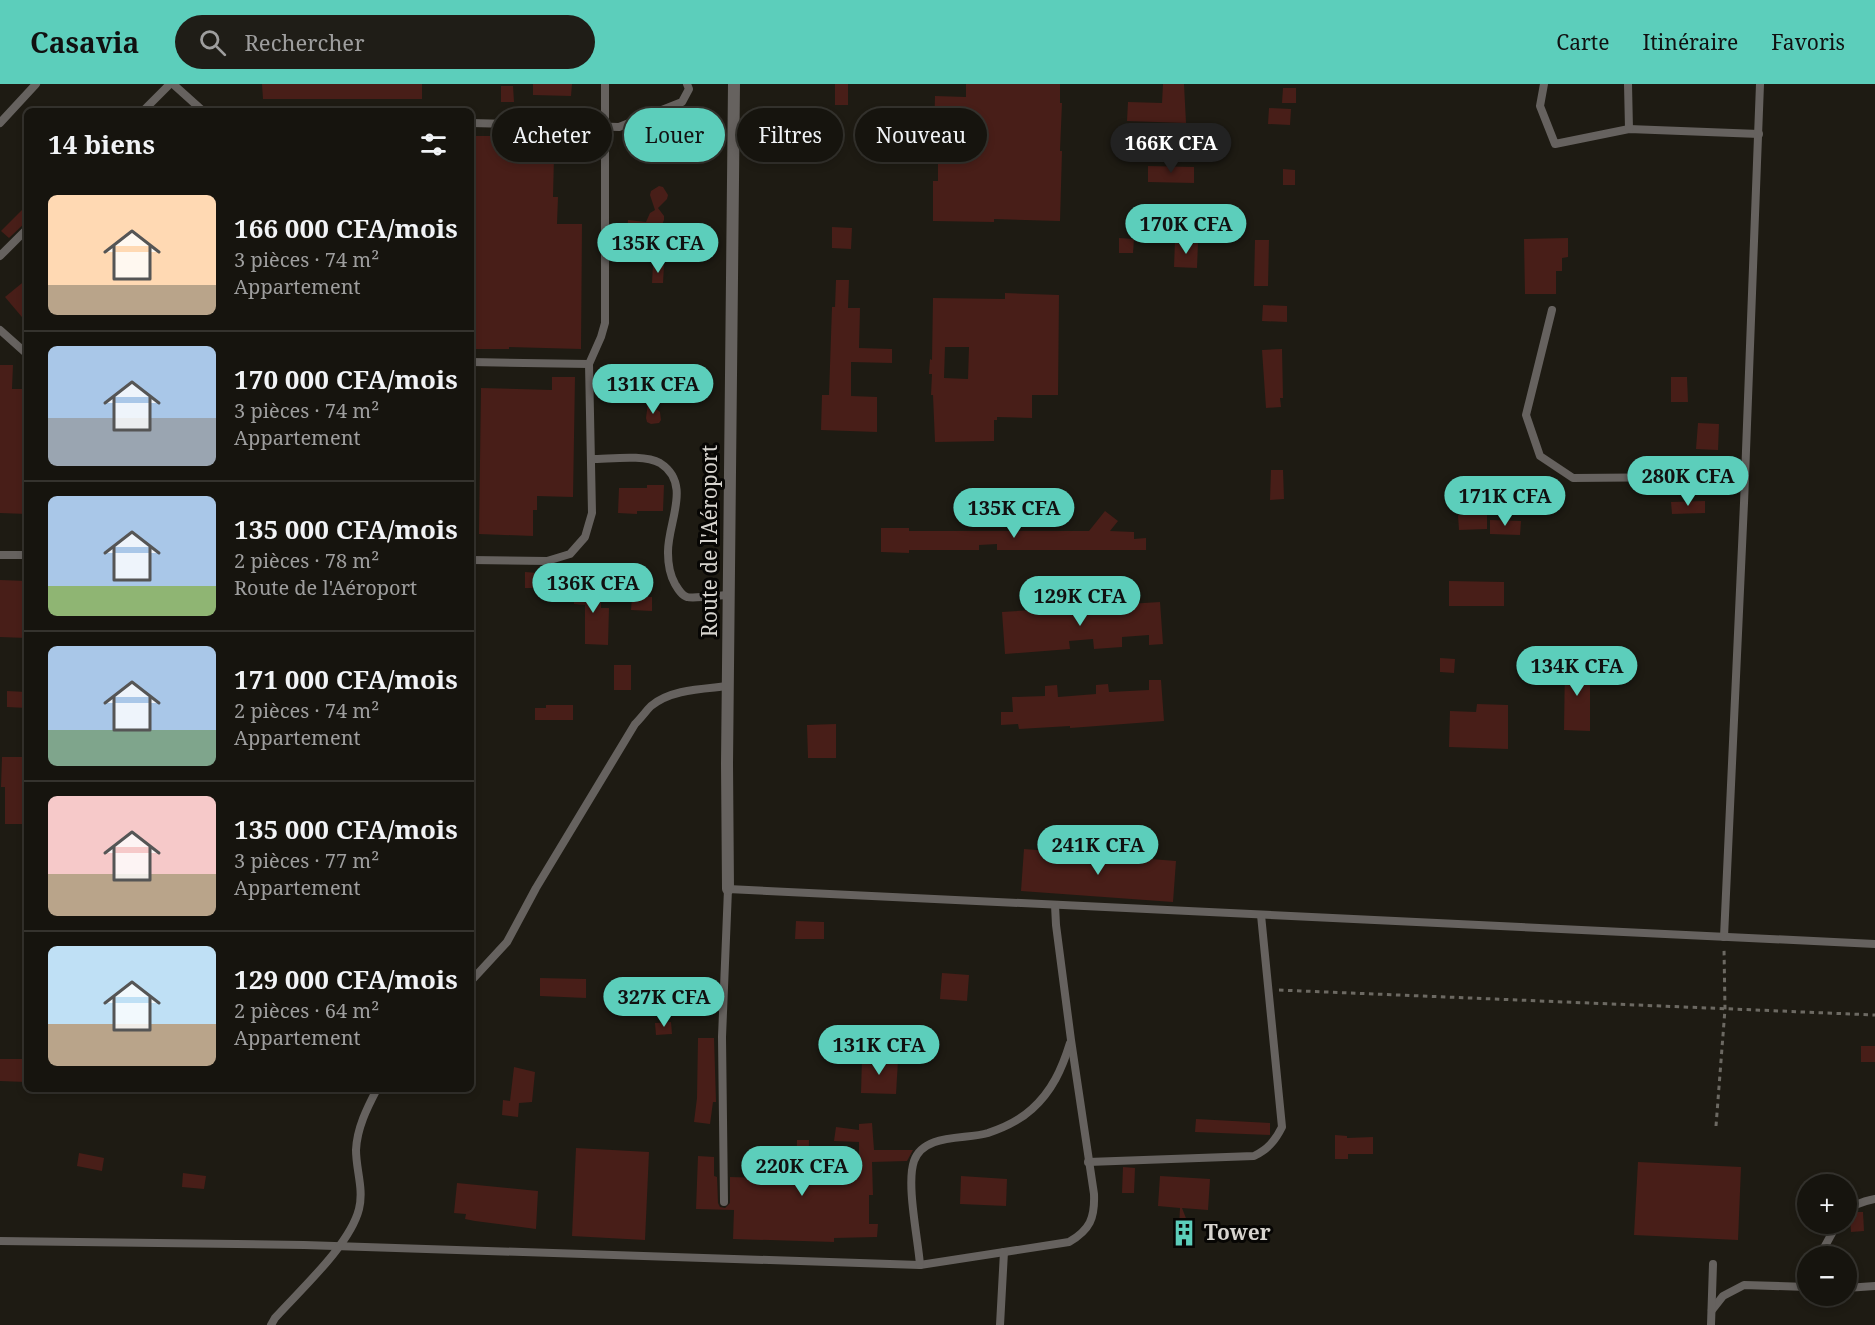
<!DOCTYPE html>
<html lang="fr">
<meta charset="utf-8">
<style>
:root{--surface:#16140e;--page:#1f1d17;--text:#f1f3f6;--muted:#9e9e9e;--line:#35332e;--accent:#5ccebb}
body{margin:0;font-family:"Noto Serif",serif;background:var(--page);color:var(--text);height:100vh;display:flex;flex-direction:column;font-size:22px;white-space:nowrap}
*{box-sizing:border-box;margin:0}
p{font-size:20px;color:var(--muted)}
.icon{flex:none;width:33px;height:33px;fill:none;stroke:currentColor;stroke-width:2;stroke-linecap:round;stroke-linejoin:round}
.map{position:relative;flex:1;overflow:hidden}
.side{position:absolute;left:24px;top:24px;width:450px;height:984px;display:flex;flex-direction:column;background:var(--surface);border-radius:9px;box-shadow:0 3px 9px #0003,0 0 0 2px var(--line)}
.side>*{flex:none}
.top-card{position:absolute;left:492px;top:24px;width:570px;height:54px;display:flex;gap:12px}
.fabs{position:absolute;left:1797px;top:1090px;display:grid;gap:12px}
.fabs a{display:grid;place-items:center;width:60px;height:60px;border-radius:50%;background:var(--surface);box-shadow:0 3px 9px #0003,0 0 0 2px var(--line);font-size:30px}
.price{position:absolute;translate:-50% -51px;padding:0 14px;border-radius:21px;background:var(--accent);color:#111;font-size:20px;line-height:39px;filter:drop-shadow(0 2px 3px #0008)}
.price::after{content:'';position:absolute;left:50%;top:36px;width:18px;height:14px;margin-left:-9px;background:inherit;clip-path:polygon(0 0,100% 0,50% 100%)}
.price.current{background:#222;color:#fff}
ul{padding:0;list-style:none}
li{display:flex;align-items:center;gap:18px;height:150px;padding:0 24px}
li+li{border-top:2px solid var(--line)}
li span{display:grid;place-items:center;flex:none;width:168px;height:120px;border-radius:9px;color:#555}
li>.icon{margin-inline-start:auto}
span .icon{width:72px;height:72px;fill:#fffc;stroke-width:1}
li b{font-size:26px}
h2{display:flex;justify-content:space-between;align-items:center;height:72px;padding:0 24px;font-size:26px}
.tag{padding:0 21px;border-radius:27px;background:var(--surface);box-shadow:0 3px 9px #0003,0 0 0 2px var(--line);font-size:21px;line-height:54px}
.tag.current{background:var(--accent);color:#111}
header{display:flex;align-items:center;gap:36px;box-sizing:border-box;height:84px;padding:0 30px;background:var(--accent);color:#111}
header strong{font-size:28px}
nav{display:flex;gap:33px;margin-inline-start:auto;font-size:21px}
.search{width:420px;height:54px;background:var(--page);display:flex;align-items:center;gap:15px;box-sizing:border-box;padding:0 21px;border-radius:33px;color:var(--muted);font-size:22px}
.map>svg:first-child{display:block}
.building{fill:#481e18;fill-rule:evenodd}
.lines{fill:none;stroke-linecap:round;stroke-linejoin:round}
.path{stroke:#6c6962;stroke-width:3;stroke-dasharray:4.5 4.5;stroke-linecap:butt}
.service{stroke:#66625f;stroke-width:8}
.minor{stroke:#66625f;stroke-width:12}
.labels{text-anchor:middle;stroke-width:6;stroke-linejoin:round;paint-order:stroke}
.street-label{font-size:21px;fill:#d7d4cf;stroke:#070604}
.poi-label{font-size:21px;font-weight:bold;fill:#d7d4cf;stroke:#070604;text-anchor:start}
</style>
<header>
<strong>Casavia</strong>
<div class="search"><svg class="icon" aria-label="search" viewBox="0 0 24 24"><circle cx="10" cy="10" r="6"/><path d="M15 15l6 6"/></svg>Rechercher</div>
<nav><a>Carte</a><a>Itinéraire</a><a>Favoris</a></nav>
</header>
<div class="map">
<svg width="1875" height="1241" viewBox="0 0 1875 1241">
<rect width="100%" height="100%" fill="#1e1b13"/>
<g class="building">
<polygon points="262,0 422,0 422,15 263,15"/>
<polygon points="533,0 572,0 571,12 533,11"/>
<rect x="835" y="0" width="13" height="21"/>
<polygon points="966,0 1060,0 1060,19 1062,19 1060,67 1062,67 1060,137 994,135 994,138 933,137 933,97 938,97 938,54 934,53 935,12 966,13"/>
<polygon points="1163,0 1184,0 1186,39 1127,37 1128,18 1162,19"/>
<polygon points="501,2 513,2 514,18 501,18"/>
<polygon points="1283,4 1296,4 1296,19 1282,19"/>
<polygon points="1269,24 1291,25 1290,41 1268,40"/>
<polygon points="471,52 583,52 583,71 554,72 553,113 558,113 557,140 582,140 581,265 509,263 509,265 471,265"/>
<polygon points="1148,82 1194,83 1194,99 1148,98"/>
<polygon points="1283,85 1295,86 1295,101 1283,101"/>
<polygon points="659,102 663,103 668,111 667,115 658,124 664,132 664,136 660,145 659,160 626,158 628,136 646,138 650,129 655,126 650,111 651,107"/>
<polygon points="27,121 27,137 9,154 1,147"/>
<polygon points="1142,128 1161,129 1161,142 1141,142"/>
<polygon points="832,143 852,144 851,165 832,164"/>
<polygon points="1119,154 1134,155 1133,169 1119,169"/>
<polygon points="1568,154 1568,173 1562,174 1562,187 1556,187 1556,210 1525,210 1524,155"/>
<polygon points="1255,156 1269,156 1268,202 1254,202"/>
<polygon points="1175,157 1198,158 1197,184 1174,183"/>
<polygon points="653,180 664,181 663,199 652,199"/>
<polygon points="27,195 27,239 5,213"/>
<polygon points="836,196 849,196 848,224 860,224 859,264 892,265 892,279 851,278 851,312 877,313 877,348 821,346 822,311 829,311 832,223 835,223"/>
<path d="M1005,209L1059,211L1058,311H1032V334L997,333V336H994V357L935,358L933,311H931L932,290H929L930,275L932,276L933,214L1005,215ZM945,263H969L968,295L944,294Z"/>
<polygon points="1263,221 1287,222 1287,238 1262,237"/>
<polygon points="1282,265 1283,314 1280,314 1281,323 1266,324 1262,266"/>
<polygon points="0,281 13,281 12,305 27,305 27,430 0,429"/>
<polygon points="552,293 575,293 573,413 537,412 537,426 533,426 533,452 479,450 481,304 552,306"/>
<polygon points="1671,293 1687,293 1688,318 1671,318"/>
<polygon points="648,319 660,328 661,336 659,339 651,340 647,338 646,334"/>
<polygon points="1698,339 1719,340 1718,366 1696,365"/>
<polygon points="1271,386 1283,386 1284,415 1270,416"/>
<polygon points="647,401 664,401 663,427 637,427 637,430 618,429 619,404 647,404"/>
<polygon points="1705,417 1705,429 1672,430 1671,418"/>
<polygon points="1105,427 1118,437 1110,447 1134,448 1134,455 1146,454 1146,466 997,466 997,460 979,461 979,466 909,466 909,469 881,468 881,444 909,444 909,447 1089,447"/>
<polygon points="1487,430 1487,445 1459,446 1458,431"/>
<polygon points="1490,436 1521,437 1520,451 1490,450"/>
<polygon points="525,488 538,489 537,504 525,504"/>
<polygon points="0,496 27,497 27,554 0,553"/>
<polygon points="1449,497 1504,498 1504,522 1449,522"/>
<polygon points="574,500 601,501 601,524 609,524 608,561 585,560 585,521 574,520"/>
<polygon points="632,513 652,513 652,527 631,526"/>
<polygon points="1160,518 1163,560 1149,561 1149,551 1122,553 1122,563 1094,565 1093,555 1069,557 1070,565 1005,570 1002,528"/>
<polygon points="1440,574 1455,575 1454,589 1440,588"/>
<polygon points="1565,580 1590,580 1590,647 1564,646"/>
<rect x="614" y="581" width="17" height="25"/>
<polygon points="1149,596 1161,596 1164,637 1070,644 1070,642 1019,645 1018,640 1001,641 1001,628 1013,628 1012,613 1045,612 1045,602 1057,601 1058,613 1096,610 1096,601 1108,600 1109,608 1149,606"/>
<polygon points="7,607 27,608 27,624 7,623"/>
<polygon points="1477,620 1508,621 1508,665 1449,663 1450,627 1476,628"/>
<polygon points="546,621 573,621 573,636 535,636 535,624 546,624"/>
<polygon points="836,640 836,674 808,674 807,641"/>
<polygon points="2,673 27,673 27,740 5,740 5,703 1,703"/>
<polygon points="1024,765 1176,777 1173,818 1021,807"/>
<polygon points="796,837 824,838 824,855 795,855"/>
<polygon points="942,889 969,891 967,917 940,915"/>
<polygon points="540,894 586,895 586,914 540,912"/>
<polygon points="671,938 672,950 656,951 655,939"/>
<polygon points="698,954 714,954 716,1018 713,1018 710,1040 694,1038 697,1014"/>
<rect x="1861" y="962" width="14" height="16"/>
<polygon points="862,974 898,976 896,1010 861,1009"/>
<polygon points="0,975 27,975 26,998 0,997"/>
<polygon points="514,983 535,988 532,1018 519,1019 518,1033 502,1031 503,1016 510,1017"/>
<polygon points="1196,1035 1270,1039 1270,1051 1195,1048"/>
<polygon points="872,1039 874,1066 913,1066 907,1077 872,1078 873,1111 869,1111 869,1140 878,1140 877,1153 834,1154 834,1158 733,1155 734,1126 696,1125 698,1072 714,1073 714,1092 717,1093 718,1119 720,1123 725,1124 730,1119 730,1093 796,1095 797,1056 809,1056 808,1096 833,1096 832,1084 859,1084 859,1058 834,1057 836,1043 859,1046 859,1040"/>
<polygon points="1335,1051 1347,1052 1347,1054 1373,1053 1373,1070 1348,1070 1348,1075 1335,1075"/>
<polygon points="576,1064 649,1068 645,1156 572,1152"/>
<polygon points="79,1069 104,1074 102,1087 77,1082"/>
<polygon points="1638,1078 1741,1083 1738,1156 1634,1151"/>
<polygon points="1123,1083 1135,1084 1134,1109 1122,1109"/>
<polygon points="183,1089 206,1092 204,1105 182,1103"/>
<polygon points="961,1092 1007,1095 1006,1122 960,1120"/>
<polygon points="1160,1092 1210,1095 1208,1126 1182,1124 1191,1147 1190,1153 1185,1157 1179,1156 1176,1150 1179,1143 1180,1124 1158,1122"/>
<polygon points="457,1099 538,1107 536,1145 475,1137 465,1135 466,1130 454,1129"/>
<polygon points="1855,1128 1863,1128 1864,1147 1851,1148 1850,1133"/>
</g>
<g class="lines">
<g class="path">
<polyline points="1279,906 1875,931"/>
<polyline points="1716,1042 1725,925 1724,864"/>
</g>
<g class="service">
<polyline points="173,0 203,27"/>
<polyline points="1544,0 1540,22 1555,60 1629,45 1759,50"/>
<polyline points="1628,0 1629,45"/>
<polyline points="143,27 170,0"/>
<polyline points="0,39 36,0"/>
<polyline points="471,39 619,43 682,18 689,5 687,0"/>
<polyline points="0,172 27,145"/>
<polyline points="1552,226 1526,331 1540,372 1573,394 1694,393 1744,396"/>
<polyline points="0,246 27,270"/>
<polyline points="471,278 589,280"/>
<path d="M591,375C610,375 644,370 660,379C693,400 667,439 668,469C668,479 670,491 675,500C678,505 682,512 687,513C694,515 720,511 729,511"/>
<polyline points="0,471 27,471"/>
<polyline points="471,476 547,477 570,470 585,453 592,429 589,280 601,253 605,239 605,0"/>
<polyline points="1724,853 1744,419 1760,0"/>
<path d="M471,897L507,858L536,804L635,640C641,634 646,627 651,622C671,605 704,605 728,602"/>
<path d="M1088,1078L1254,1072C1268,1065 1275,1057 1282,1043L1261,831"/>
<polyline points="724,1118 722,953 728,805 1875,860"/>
<path d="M1846,1128C1853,1120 1865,1117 1875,1115"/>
<path d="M0,1157L304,1161L920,1181L1069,1158C1090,1146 1095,1134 1094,1110L1071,956L1056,841L1055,821"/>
<polyline points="1819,1173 1837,1140"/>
<path d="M920,1181C918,1154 906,1100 914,1077C924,1049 965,1056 988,1049C1003,1044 1020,1036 1032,1025C1052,1007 1062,985 1070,959"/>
<polyline points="1846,1204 1875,1202"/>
<polyline points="1712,1226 1723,1212 1744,1201 1808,1203"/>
<path d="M271,1241L275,1234C300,1206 350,1161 359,1125C364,1105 356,1086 356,1066C357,1044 367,1024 377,1005"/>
<polyline points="1000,1241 1004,1168"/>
<polyline points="1711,1241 1713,1180"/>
</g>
<polyline class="minor" points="728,805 727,680 734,0"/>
</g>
<defs>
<g id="building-bare" transform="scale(2.07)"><path d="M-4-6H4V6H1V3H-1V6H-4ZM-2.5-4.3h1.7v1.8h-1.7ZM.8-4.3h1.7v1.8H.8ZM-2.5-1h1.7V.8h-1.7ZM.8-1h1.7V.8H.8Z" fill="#5ccebb" stroke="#070604" stroke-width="2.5" paint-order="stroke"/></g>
</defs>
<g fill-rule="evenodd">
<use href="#building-bare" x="1184" y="1149"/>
</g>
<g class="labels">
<g class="street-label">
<text transform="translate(710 457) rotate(-90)" y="7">Route de l'Aéroport</text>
</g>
<g class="poi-label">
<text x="1204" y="1156">Tower</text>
</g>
</g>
</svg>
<div class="fabs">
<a>+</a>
<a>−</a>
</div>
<b class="price current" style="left:1171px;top:90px">166K CFA</b>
<b class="price" style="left:1186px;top:171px">170K CFA</b>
<b class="price" style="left:658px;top:190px">135K CFA</b>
<b class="price" style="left:653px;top:331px">131K CFA</b>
<b class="price" style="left:1688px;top:423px">280K CFA</b>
<b class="price" style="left:1505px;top:443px">171K CFA</b>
<b class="price" style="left:1014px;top:455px">135K CFA</b>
<b class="price" style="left:593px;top:530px">136K CFA</b>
<b class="price" style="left:1080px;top:543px">129K CFA</b>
<b class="price" style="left:1577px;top:613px">134K CFA</b>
<b class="price" style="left:1098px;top:792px">241K CFA</b>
<b class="price" style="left:664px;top:944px">327K CFA</b>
<b class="price" style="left:879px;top:992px">131K CFA</b>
<b class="price" style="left:802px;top:1113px">220K CFA</b>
<div class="top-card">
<a class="tag">Acheter</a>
<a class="tag current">Louer</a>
<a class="tag">Filtres</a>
<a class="tag">Nouveau</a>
</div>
<section class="side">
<h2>14 biens<svg class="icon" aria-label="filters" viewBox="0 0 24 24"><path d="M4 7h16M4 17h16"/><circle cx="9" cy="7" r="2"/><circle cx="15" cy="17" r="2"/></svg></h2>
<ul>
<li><span style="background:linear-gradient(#ffd9b3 75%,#b9a48a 0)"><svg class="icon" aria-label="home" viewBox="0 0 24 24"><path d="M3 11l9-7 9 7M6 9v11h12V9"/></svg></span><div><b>166 000 CFA/mois</b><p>3 pièces · 74 m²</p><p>Appartement</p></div></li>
<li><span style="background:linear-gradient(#a9c7e8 60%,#9aa5b1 0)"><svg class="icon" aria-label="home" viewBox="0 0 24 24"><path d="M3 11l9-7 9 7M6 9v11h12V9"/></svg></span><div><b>170 000 CFA/mois</b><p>3 pièces · 74 m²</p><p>Appartement</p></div></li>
<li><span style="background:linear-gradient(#a9c7e8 75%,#8fb573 0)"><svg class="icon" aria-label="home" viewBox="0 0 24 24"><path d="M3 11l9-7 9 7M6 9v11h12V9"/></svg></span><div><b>135 000 CFA/mois</b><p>2 pièces · 78 m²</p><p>Route de l'Aéroport</p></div></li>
<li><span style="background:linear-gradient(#a9c7e8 70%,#7fa58c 0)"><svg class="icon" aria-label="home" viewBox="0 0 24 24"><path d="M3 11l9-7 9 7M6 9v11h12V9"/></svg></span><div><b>171 000 CFA/mois</b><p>2 pièces · 74 m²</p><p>Appartement</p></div></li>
<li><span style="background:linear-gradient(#f6c9c9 65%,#b9a48a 0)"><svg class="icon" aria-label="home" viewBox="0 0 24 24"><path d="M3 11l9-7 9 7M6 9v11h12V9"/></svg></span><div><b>135 000 CFA/mois</b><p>3 pièces · 77 m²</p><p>Appartement</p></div></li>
<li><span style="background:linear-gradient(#bfe0f5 65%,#b9a48a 0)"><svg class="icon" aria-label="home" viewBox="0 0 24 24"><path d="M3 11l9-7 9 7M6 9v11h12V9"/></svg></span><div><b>129 000 CFA/mois</b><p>2 pièces · 64 m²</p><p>Appartement</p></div></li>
</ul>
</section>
</div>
